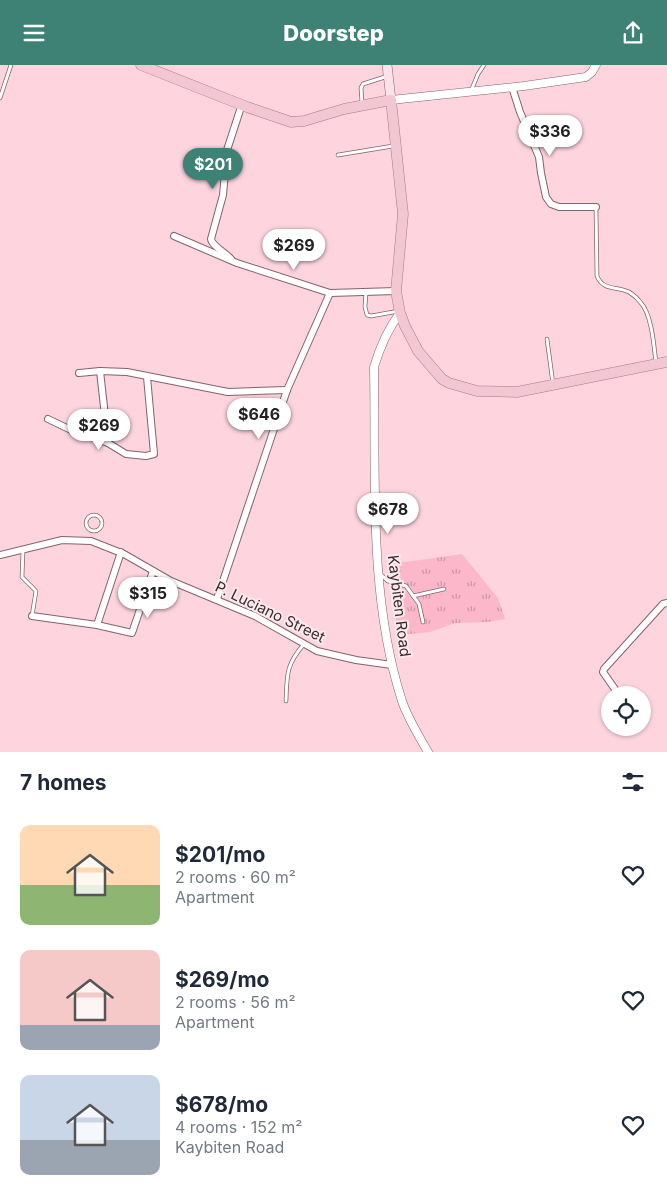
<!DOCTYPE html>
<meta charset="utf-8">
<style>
:root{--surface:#fff;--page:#f2f2f3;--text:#1f2937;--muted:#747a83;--accent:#3e8276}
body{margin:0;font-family:Inter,sans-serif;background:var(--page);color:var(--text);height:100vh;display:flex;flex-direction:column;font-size:19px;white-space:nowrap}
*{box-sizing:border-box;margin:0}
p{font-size:16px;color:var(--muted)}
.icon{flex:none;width:28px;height:28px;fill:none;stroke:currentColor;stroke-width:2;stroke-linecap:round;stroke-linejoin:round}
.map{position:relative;height:687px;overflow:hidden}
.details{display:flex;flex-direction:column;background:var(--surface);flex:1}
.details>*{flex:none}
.fabs{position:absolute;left:601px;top:621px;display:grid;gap:10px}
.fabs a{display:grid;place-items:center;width:50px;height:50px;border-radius:50%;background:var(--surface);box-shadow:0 1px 4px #0004;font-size:25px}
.price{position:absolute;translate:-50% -42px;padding:0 11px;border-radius:18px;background:#fff;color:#222;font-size:16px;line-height:32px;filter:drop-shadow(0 1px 2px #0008)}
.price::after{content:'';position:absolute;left:50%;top:30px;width:15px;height:11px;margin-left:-8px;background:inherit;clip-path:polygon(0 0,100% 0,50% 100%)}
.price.on{background:var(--accent);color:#fff}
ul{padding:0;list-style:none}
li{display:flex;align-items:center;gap:15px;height:125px;padding:0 20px}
li span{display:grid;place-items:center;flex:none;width:140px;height:100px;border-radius:10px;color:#555}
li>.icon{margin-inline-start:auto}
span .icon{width:60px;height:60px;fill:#fffc;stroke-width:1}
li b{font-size:21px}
h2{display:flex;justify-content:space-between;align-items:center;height:60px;padding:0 20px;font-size:21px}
header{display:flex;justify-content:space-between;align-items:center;height:65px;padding:0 20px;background:var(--accent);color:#fff;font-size:22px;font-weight:800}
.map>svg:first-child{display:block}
.grass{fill:url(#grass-tufts)}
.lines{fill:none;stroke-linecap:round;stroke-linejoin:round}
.service-casing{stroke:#85616b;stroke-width:4.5}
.minor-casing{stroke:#85616b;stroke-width:8}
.tertiary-casing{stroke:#85616b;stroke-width:9}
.secondary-casing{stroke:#85616b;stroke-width:10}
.primary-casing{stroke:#ad7786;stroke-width:11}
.service{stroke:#fff;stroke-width:3}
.minor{stroke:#fff;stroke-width:6}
.tertiary{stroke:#fff;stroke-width:8}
.secondary{stroke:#f9e2e9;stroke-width:9}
.primary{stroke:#f2c6d3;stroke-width:10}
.labels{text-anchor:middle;stroke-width:4;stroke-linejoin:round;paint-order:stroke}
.street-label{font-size:15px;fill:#3c2c30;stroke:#fae9ed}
</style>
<header><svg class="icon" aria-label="menu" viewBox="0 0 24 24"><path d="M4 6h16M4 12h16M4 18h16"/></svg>Doorstep<svg class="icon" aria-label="share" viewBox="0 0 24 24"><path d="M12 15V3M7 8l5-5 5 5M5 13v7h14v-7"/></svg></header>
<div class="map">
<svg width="667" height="687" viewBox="0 0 667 687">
<defs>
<pattern id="grass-tufts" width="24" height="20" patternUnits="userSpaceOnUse" patternTransform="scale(1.25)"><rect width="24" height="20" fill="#fdb7cb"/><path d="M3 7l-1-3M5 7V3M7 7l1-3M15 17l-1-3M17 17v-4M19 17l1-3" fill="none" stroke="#ce95a5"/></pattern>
</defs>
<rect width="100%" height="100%" fill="#fed4df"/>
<polygon class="grass" points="462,489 498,533 505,554 488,557 455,558 430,567 398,570 391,497 406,497"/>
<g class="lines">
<g class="service-casing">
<g id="service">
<polyline points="471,26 478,9 484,0"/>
<polyline points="0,33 11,0"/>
<polyline points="362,38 361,23 363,19 388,11"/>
<polyline points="338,90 393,81"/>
<path d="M596,143L597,211C603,226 617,221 629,227C634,230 638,234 641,238C652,250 654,282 656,298"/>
<polyline points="366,227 365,242 367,250 371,251 399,246"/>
<polyline points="547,274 553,319"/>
<circle cx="94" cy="458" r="8"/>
<polyline points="23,485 22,512 36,526 32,551"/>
<polyline points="380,509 388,516 406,521 419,539 423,557"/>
<polyline points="413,531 444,524"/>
<path d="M286,636C287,609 286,600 304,579"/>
</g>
</g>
<g class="minor-casing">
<g id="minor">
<polyline points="512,22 520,47 539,92 541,108 546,132 551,139 559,142 596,142"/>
<polyline points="174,171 237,198 330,228 396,226"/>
<path d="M231,194C226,188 212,181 211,174L223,130L227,85L242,39"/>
<polyline points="100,306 108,378"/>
<polyline points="79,308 100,306 127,307 228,327 287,325"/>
<polyline points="48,354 71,365 108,378 126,389 146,391 154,389 147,312"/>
<polyline points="121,487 97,560 132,568 153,506"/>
<polyline points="0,490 62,475 91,476 124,489 171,516 255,551 317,586 356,595 392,600"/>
<polyline points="217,534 287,325 330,228"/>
<polyline points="32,551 97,560"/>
<polyline points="619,630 603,607 604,604 663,539 667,538"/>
</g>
</g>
<g class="tertiary-casing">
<g id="tertiary">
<polyline points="391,35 524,21 586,12 592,7 596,0"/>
<path d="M400,248C387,265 380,282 374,302C376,411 368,531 402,636C408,654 419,671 428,687"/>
</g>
</g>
<g class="secondary-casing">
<polyline id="secondary" points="387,0 391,35"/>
</g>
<g class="primary-casing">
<polyline id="primary" points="141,0 247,42 291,57 304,56 344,44 391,35 403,149 396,226 400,248 405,261 418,286 442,314 449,318 477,326 517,327 667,297"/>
</g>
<use href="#service" class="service"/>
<use href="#minor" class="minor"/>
<use href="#tertiary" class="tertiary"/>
<use href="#secondary" class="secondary"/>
<use href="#primary" class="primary"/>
</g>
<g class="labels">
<g class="street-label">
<text transform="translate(399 541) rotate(83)" y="5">Kaybiten Road</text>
<text transform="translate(270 547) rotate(26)" y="5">P. Luciano Street</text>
</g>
</g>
</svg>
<div class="fabs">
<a><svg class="icon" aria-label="locate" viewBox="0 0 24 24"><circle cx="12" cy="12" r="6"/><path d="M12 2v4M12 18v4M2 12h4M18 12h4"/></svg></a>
</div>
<b class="price" style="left:550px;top:92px">$336</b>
<b class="price on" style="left:213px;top:125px">$201</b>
<b class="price" style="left:294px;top:206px">$269</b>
<b class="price" style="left:259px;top:375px">$646</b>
<b class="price" style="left:99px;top:386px">$269</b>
<b class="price" style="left:388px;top:470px">$678</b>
<b class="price" style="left:148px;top:554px">$315</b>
</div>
<section class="details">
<h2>7 homes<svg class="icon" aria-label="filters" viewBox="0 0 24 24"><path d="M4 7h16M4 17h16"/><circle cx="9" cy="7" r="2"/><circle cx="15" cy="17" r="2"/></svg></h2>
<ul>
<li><span style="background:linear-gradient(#ffd9b3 60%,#8fb573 0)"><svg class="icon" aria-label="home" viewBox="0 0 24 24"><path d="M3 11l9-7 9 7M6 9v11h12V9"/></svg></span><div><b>$201/mo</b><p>2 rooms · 60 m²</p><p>Apartment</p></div><svg class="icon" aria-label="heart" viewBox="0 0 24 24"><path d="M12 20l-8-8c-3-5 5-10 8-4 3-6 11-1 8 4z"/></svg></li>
<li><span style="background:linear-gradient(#f6c9c9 75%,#9aa5b1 0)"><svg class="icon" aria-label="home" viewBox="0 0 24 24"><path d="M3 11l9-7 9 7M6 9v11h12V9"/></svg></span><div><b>$269/mo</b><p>2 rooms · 56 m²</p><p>Apartment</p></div><svg class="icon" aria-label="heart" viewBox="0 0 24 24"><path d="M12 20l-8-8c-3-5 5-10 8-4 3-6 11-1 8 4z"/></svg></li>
<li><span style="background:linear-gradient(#c9d6e8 65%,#9aa5b1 0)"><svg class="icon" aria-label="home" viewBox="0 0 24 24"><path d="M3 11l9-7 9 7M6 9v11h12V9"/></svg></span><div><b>$678/mo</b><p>4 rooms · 152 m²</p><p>Kaybiten Road</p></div><svg class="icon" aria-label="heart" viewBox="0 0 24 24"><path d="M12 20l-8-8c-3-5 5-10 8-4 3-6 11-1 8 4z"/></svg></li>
</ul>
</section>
